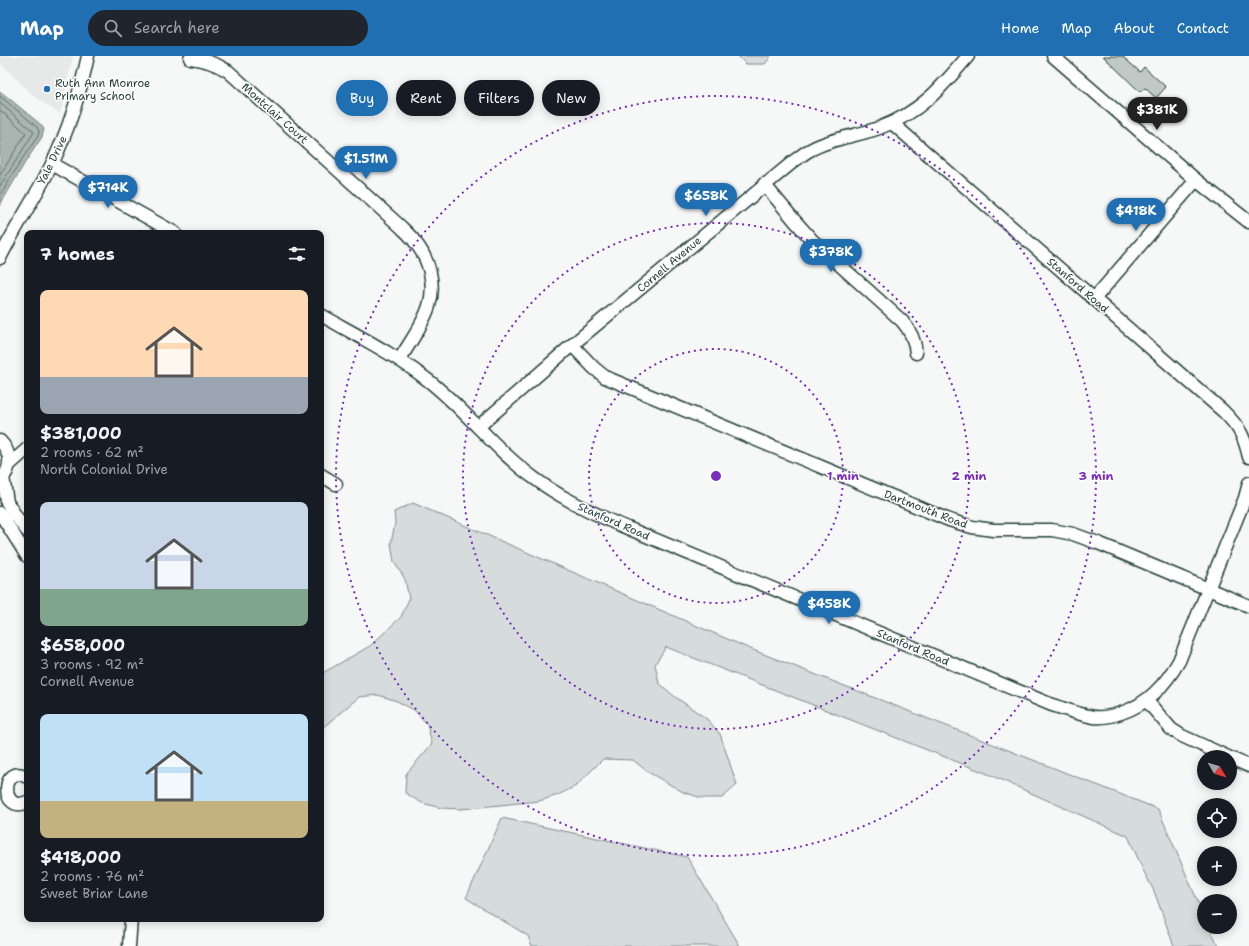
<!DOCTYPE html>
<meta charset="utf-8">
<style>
:root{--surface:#171b24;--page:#20242c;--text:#f1f3f6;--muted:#9ea1a6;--accent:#1f6fb2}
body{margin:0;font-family:"Shantell Sans",sans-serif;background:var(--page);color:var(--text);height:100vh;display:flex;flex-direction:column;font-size:15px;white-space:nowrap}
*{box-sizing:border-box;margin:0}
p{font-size:13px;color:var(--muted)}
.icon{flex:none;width:22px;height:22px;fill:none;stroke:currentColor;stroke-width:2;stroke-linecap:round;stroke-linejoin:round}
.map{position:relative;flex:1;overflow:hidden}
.panel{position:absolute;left:24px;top:174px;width:300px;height:692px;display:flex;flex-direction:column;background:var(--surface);border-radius:8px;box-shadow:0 2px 10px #0003}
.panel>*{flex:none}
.guide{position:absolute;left:336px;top:24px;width:380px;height:36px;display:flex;gap:8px}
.needle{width:26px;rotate:128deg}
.fabs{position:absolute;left:1197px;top:694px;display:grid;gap:8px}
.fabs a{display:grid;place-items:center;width:40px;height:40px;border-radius:50%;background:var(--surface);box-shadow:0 2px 10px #0003;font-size:20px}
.price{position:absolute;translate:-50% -34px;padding:0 9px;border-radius:14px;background:var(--accent);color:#fff;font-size:13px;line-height:26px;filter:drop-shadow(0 1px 2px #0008)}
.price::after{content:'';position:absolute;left:50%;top:24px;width:12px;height:9px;margin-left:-6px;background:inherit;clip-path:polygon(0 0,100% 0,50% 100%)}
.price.current{background:#222;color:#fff}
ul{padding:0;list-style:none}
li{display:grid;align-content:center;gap:8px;height:212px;padding:0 16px}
li span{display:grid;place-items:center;height:124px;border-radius:8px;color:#555}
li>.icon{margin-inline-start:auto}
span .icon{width:72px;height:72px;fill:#fffc;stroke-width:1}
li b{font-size:17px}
h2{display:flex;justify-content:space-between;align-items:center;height:48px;padding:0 16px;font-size:17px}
.chip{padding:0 14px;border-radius:18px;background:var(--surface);box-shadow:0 2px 10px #0003;font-size:14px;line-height:36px}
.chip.current{background:var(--accent);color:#fff}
header{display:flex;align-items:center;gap:24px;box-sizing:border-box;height:56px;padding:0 20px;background:var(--accent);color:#fff}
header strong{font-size:19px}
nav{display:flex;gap:22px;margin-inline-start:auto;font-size:14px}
.search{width:280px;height:36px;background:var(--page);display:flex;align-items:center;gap:10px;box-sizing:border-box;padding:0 14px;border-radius:22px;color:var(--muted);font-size:15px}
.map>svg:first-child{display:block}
.built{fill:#e6e9e8}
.green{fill:#d6dcdb;stroke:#7a8c88}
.water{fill:#aab5b1;stroke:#72857f}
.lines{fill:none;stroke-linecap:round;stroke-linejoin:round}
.shore{stroke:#576d66;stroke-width:1}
.building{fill:#c0c9c6;stroke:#1f3d34}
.minor-casing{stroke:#1f3d34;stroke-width:15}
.minor{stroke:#fff;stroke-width:12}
.ring{fill:none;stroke:#7b2cbf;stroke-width:2;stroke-dasharray:2 4}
.poi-dot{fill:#1f6fb2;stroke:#fff;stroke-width:1.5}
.labels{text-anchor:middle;stroke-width:3;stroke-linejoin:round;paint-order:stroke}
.poi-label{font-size:11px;fill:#1f3d34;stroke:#fff;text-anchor:start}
.street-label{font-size:11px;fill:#1f3d34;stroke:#fff}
.centre{fill:#7b2cbf;stroke:#fff;stroke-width:2}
.ring-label{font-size:12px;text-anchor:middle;font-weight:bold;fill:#7b2cbf;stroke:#fff;stroke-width:3;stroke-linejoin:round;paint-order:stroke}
</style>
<header>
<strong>Map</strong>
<div class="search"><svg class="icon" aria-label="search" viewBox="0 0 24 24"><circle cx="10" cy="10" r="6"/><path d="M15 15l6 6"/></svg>Search here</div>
<nav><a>Home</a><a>Map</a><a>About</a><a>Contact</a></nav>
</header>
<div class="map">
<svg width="1249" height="890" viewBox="0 0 1249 890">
<rect width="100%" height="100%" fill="#f6f7f7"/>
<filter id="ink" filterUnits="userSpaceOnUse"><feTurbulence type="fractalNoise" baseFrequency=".025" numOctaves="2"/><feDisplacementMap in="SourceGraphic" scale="8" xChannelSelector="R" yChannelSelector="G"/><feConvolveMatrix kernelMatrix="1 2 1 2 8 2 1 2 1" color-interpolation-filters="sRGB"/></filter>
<g filter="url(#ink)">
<polygon class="built" points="0,0 73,0 60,58 34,40 0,7"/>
<g class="green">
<polygon points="738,0 771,0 765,8 746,8"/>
<polygon points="413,447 748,592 1158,753 1204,860 1204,871 1209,871 1219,890 1174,890 1154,835 1144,816 1128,780 988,718 666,591 655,608 659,627 674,640 707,663 720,678 737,729 722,742 702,742 683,736 648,716 633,704 603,703 576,730 558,739 539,745 461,753 441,752 422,747 405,737 406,718 432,688 427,668 414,654 397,645 378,639 359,641 321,673 321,618 370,590 401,561 409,543 405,523 394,506 391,487 395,467 394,456"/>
<polygon points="502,762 687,801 740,890 532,890 528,880 466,842"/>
</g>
<polygon class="water" points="0,35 39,67 44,73 42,81 26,105 0,149"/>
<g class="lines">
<g class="shore">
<polyline points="0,40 36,70 39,75 38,80 22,103 0,140"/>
<polyline points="0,47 34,76 0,130"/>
<polyline points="0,54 26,77 0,119"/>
</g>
</g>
<polygon class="building" points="1103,0 1122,0 1140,16 1144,11 1166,31 1156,42 1145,32 1140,36"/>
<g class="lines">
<g class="minor-casing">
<g id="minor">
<polyline points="1053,0 1196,124 1249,166"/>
<path d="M190,2C205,4 215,7 228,15L400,170C405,175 411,180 415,186C429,203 436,228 429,250C423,269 410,286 400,303"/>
<path d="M892,67L1223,355C1239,371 1244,379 1249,401"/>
<polyline points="52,108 175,177"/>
<path d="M764,128L795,165L812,184L902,265C911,275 915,284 916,297"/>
<path d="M0,202C16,170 36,140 52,108C69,73 80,37 88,0"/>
<polyline points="1094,243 1196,124"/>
<path d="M321,259C358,280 396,299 429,325C467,355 495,394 534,422C558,440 585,453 613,466L1052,649C1066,653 1079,659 1094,661C1103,662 1112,660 1121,657C1148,648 1165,629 1179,605L1245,442L1249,427"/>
<polyline points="572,289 594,312 605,321 949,464 972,471 993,474 1052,474 1073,478 1098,487 1249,550"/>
<path d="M478,371L572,289L794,105C800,101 805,96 812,93C832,82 857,80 879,72C920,57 941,32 968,0"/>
<path d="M0,385C11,396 13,413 0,424"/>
<polyline points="9,409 27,393"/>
<polyline points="321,419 336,428"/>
<polyline points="3,421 7,446 15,459 27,475"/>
<polyline points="0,457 27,500"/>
<polyline points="1147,645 1171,673 1182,680 1228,701"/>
<polyline points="1230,702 1249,710"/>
<path d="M27,721C1,706 0,759 27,746"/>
<polyline points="129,890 131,863"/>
</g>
</g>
<use href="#minor" class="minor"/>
</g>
</g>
<g class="ring">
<circle cx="716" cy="420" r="127"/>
<circle cx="716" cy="420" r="253"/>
<circle cx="716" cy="420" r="380"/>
</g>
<circle class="poi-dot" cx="47" cy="33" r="4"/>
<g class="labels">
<g class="poi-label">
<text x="55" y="31">Ruth Ann Monroe<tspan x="55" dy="13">Primary School</tspan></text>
</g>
<g class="street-label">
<text transform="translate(275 57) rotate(42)" y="4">Montclair Court</text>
<text transform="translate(52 104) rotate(-64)" y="4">Yale Drive</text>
<text transform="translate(669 208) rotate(-40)" y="4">Cornell Avenue</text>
<text transform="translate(1078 229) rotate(41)" y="4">Stanford Road</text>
<text transform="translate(926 453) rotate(21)" y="4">Dartmouth Road</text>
<text transform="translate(614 465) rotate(24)" y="4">Stanford Road</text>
<text transform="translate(913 591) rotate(23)" y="4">Stanford Road</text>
</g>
</g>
<circle cx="716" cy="420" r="6" class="centre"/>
<g class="ring-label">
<text x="843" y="424">1 min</text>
<text x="969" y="424">2 min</text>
<text x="1096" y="424">3 min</text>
</g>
</svg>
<div class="fabs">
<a><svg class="needle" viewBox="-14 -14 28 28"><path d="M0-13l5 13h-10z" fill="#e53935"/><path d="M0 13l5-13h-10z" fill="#9ea1a6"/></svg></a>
<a><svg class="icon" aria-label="locate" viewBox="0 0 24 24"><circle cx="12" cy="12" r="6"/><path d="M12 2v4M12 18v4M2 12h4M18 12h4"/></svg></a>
<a>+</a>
<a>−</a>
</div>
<b class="price current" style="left:1157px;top:75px">$381K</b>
<b class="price" style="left:366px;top:124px">$1.51M</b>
<b class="price" style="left:108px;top:153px">$714K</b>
<b class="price" style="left:706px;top:161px">$658K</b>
<b class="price" style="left:1136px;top:176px">$418K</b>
<b class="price" style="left:831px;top:217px">$378K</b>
<b class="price" style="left:829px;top:569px">$458K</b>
<div class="guide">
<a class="chip current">Buy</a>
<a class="chip">Rent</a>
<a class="chip">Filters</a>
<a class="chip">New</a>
</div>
<section class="panel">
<h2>7 homes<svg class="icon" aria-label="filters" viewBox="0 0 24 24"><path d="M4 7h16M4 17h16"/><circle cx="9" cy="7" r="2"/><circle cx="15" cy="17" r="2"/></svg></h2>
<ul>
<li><span style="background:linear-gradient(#ffd9b3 70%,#9aa5b1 0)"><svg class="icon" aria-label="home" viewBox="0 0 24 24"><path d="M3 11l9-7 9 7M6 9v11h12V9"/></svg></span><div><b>$381,000</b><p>2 rooms · 62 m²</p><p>North Colonial Drive</p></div></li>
<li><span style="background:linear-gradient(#c9d6e8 70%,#7fa58c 0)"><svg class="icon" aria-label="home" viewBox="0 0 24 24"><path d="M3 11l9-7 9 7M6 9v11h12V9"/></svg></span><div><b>$658,000</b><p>3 rooms · 92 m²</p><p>Cornell Avenue</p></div></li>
<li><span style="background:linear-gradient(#bfe0f5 70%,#c2b280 0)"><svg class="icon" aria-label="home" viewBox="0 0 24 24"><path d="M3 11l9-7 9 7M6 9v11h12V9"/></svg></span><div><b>$418,000</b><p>2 rooms · 76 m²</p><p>Sweet Briar Lane</p></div></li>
</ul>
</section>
</div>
